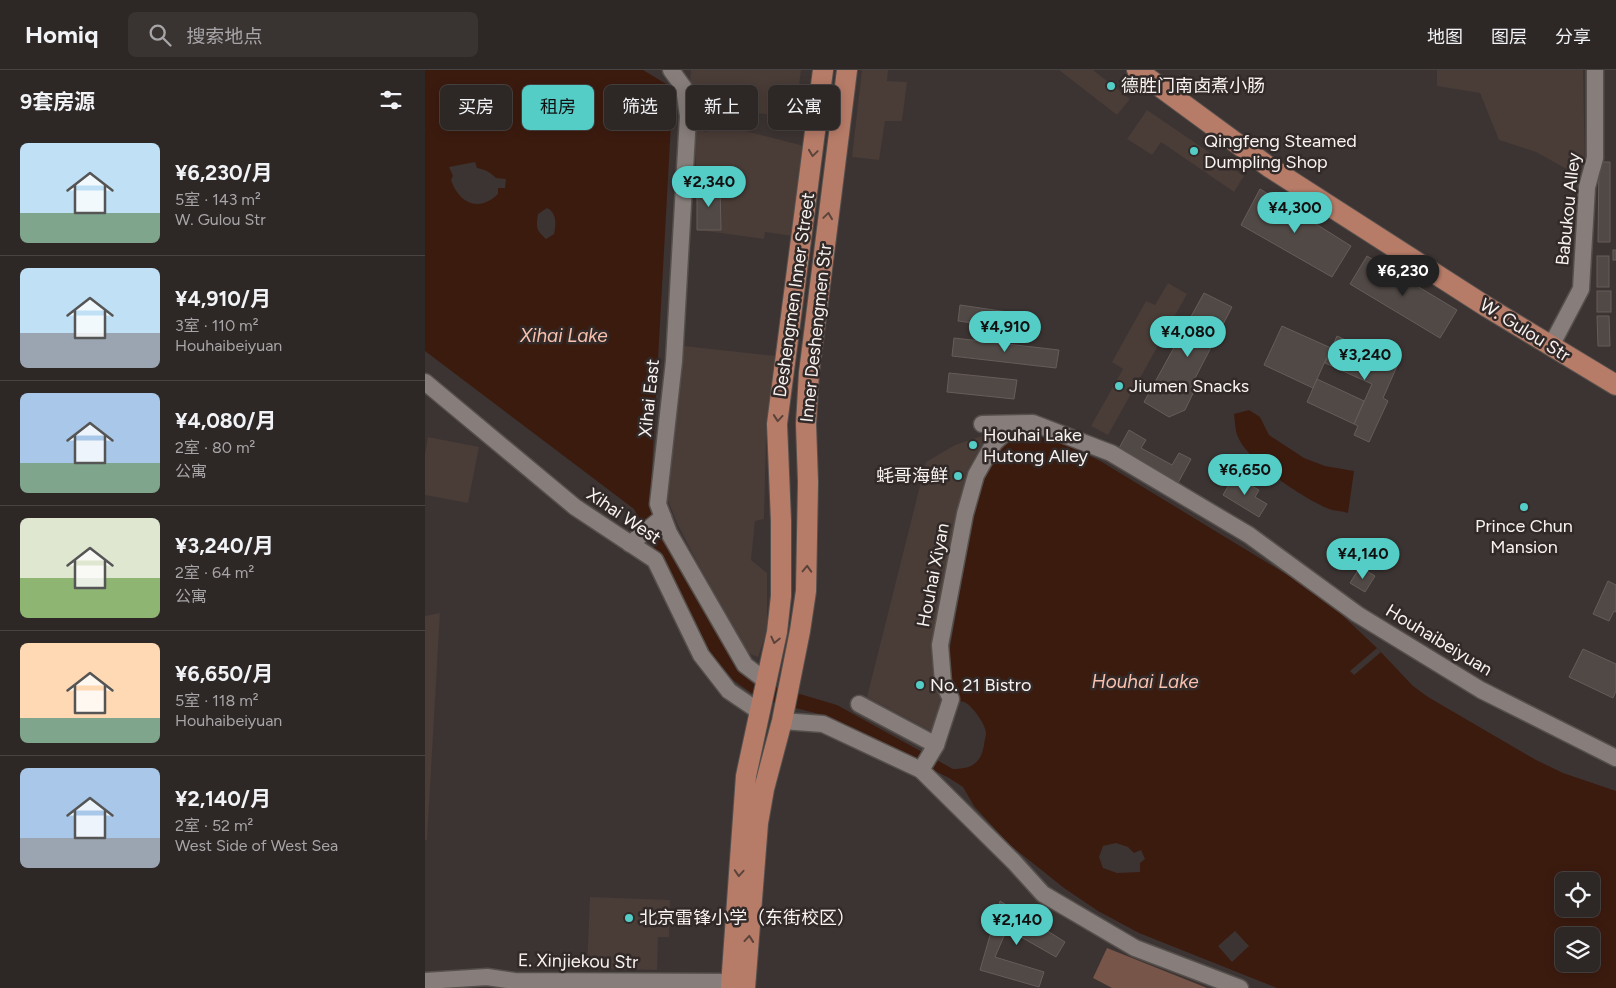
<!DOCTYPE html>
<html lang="zh">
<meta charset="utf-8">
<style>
:root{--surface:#2d2726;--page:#393332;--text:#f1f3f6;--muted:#a7a5a7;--line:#484443;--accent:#54cdc6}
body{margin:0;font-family:Figtree,"Noto Sans SC",sans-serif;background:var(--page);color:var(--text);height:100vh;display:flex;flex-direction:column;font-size:19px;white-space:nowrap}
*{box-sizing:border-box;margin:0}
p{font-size:16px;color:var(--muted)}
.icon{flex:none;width:28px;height:28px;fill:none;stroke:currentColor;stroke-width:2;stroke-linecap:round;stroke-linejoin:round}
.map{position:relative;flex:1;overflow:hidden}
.details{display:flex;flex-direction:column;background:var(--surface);width:425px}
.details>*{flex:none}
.guide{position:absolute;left:15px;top:15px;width:475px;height:45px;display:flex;gap:10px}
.fabs{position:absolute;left:1130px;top:802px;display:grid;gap:10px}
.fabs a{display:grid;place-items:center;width:45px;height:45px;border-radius:8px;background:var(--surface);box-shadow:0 2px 12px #0003,0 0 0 1px var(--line);font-size:25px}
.price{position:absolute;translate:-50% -42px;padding:0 11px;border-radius:18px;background:var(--accent);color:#111;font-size:16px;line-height:32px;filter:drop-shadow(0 1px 2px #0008)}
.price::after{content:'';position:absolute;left:50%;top:30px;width:15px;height:11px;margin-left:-8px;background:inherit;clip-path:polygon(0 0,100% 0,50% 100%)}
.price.on{background:#222;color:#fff}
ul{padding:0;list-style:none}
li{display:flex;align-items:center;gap:15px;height:125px;padding:0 20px}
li+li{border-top:1px solid var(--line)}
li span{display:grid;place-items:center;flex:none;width:140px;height:100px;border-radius:8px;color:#555}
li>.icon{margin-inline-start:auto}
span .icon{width:60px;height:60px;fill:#fffc;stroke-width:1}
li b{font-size:21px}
h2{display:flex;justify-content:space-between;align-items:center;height:60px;padding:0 20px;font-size:21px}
.pill{padding:0 18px;border-radius:8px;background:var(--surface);box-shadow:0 2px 12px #0003,0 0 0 1px var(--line);font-size:18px;line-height:45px}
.pill.on{background:var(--accent);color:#111}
header{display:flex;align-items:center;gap:30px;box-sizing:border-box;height:70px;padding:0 25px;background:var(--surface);border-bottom:1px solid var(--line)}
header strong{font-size:24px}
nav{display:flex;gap:28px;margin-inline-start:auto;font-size:18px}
.search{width:350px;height:45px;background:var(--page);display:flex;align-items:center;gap:12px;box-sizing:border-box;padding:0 18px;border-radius:8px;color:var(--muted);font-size:19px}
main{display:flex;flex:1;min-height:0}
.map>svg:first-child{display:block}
.built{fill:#4a3c37}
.green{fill:#785549}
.water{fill:#3c1b0f;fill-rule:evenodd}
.pier{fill:#3c3432}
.building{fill:#514946;stroke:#665d5a}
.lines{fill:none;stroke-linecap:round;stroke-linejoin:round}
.minor-casing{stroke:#56504d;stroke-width:19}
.major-casing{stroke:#56504d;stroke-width:22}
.minor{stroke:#877e7b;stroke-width:16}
.major{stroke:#b77c68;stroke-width:20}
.oneway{stroke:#5a433b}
.poi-dot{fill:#54cdc6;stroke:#322a28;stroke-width:2}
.labels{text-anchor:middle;stroke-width:5;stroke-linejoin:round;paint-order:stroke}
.poi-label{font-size:18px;fill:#f8f3f1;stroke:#322a28;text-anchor:start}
.street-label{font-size:18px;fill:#f8f3f1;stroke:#322a28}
.water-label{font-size:19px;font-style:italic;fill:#f9c1ae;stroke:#322a28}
</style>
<header>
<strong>Homiq</strong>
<div class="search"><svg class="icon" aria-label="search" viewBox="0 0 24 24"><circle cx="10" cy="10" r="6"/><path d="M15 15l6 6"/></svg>搜索地点</div>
<nav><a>地图</a><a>图层</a><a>分享</a></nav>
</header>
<main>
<section class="details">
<h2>9套房源<svg class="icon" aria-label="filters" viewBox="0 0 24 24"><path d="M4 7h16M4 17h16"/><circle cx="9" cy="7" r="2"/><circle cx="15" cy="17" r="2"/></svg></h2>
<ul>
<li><span style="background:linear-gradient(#bfe0f5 70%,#7fa58c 0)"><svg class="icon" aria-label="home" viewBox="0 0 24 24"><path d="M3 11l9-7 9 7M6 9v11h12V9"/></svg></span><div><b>¥6,230/月</b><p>5室 · 143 m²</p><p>W. Gulou Str</p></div></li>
<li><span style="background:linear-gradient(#bfe0f5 65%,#9aa5b1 0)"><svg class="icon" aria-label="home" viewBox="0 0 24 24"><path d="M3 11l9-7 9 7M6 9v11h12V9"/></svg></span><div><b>¥4,910/月</b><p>3室 · 110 m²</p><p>Houhaibeiyuan</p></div></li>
<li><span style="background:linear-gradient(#a9c7e8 70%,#7fa58c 0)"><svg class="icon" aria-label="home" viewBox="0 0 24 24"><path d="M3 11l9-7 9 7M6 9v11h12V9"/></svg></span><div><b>¥4,080/月</b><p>2室 · 80 m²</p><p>公寓</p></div></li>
<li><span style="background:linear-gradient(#dfe7d0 60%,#8fb573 0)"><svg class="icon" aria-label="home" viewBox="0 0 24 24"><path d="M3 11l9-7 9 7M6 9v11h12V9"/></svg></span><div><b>¥3,240/月</b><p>2室 · 64 m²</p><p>公寓</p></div></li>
<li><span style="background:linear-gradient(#ffd9b3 75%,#7fa58c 0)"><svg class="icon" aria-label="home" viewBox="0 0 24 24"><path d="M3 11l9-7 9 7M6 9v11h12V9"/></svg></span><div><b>¥6,650/月</b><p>5室 · 118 m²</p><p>Houhaibeiyuan</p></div></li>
<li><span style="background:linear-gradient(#a9c7e8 70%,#9aa5b1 0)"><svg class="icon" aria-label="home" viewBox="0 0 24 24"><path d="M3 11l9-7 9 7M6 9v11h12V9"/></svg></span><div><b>¥2,140/月</b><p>2室 · 52 m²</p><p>West Side of West Sea</p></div></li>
</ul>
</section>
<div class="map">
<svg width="1191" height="918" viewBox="0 0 1191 918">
<rect width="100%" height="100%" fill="#3c3432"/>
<g class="built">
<polygon points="266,0 376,0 370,47 271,37 265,11"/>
<polygon points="437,0 463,0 462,11 482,12 477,51 460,51 454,90 427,87"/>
<polygon points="634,0 668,0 705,29 692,45"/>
<polygon points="1012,0 1158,0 1160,96 1147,102 1111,82 1074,70 1055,23 1012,16"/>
<polygon points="722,40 819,106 809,122 736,72 727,85 702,69"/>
<polygon points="284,55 316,60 379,76 368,166 340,162 339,169 274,160 269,59 282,62"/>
<polygon points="743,213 762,224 683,365 666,356 698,299 687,292 721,231 730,235"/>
<polygon points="259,276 351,286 341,369 339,449 330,451 326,490 342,503 342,560 333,587 323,583 273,494 252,453 242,428"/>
<polygon points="563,364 541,403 506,577 509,613 518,630 508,662 442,627 501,392 530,375"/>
<polygon points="3,367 54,377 43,433 0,425 0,384"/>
<polygon points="15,543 2,770 0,770 0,546"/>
<polygon points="165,827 245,830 244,867 233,867 232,900 162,898"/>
</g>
<polygon class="green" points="682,878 782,918 687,918 668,908"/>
<g class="water">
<path d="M0,0H218L248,18L225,434L331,611L412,635L528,699C547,699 556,693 559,675C559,671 561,667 561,663C561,655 547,635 539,632C536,631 533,631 531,630L522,611L524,583L553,420L570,384L578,376L588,371L599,367L612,366L641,374L677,392L897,526L952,578L988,616L1003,627L1111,690L1138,703L1191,721V918H852L714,863L673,841L639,818L585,775L549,736L538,717L524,708L402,646L335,629L308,610L282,578L209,439L0,281ZM50,92L52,98C61,100 65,102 71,108L81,109L80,118H73V124C53,143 34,133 26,110L28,106L24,97ZM122,138C132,143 131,154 129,164L121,169C111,160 111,158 113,144ZM691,773L703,777L709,783L716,780L720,789L715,793V802L692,803L678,798L674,787L678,776ZM1139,811H1166V839H1139ZM810,861L824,876L807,892L793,876ZM1139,866H1166V894H1139Z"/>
<path d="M824,340L835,347L844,365L879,388L900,396L929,401L923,443C917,441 910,441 904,439C879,429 823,392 813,367C810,361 810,351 809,344Z"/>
</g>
<polygon class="pier" points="952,578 956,582 929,605 925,601"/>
<g class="building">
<polygon points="1174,92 1185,92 1185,172 1173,172"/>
<polygon points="272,116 295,116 296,160 272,160"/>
<polygon points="835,119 926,176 907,207 816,155"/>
<rect x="1188" y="180" width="3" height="10"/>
<polygon points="942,186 1032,240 1015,268 925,214"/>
<rect x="1172" y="186" width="12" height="31"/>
<rect x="1172" y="221" width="14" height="21"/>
<polygon points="779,223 807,237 767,314 771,317 760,340 744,347 719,332"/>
<polygon points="535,235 603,245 601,260 533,251"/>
<polygon points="1172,246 1184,246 1185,276 1173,276"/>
<polygon points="857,256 906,278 888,318 839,295"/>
<polygon points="912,266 973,294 958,328 963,331 944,372 929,365 933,356 929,354 947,314 900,293"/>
<polygon points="529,268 634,280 631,298 527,286"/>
<polygon points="524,303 592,310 589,329 522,322"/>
<polygon points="892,309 939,331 929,354 882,332"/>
<polygon points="704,360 721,370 716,378 747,395 754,383 766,389 753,413 693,380"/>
<polygon points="809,406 834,420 830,427 842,434 834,447 798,425"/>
<polygon points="935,497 950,506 940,522 925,513"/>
<polygon points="1183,511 1191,515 1191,542 1189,541 1184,551 1168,544"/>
<polygon points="1158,579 1191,594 1191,621 1188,628 1144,607"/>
<polygon points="575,831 640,872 631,887 582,859 570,887 619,902 614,917 555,900"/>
</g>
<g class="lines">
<g class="minor-casing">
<g id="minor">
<polyline points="246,0 259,18 263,46 249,291 233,434 244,463 320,595 341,611"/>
<polyline points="1126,276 1156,219 1162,117 1170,88 1170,0"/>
<polyline points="0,312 150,437 230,490 276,585 304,621 329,638 335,645"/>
<polyline points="557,354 608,353 686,383 824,465 932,544 1056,620 1191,688"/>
<polyline points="205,474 238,447"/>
<polyline points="434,634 511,675"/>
<polyline points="357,651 398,654 496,700 589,792 618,824 710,878 815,918"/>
<polyline points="496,700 511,675 526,629 518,612 515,575 540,444 551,405 569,373 589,354"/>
<polyline points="0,911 62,907 89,911 306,912 317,915"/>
</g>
</g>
<g class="major-casing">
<g id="major">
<polyline points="712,0 844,97 1062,237 1191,315"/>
<polyline points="306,916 321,706 352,562 356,526 356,451 352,354 398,0"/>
<polyline points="320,918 333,753 339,719 357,651 375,561 381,521 383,412 381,354 384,303 422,0"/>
</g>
</g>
<use href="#minor" class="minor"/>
<use href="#major" class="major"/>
</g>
<defs><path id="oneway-chevron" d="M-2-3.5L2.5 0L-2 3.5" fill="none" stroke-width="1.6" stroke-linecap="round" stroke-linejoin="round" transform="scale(1.25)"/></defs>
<g class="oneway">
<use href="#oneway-chevron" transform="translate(388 83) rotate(98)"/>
<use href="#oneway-chevron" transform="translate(403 146) rotate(-82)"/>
<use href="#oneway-chevron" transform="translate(353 348) rotate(95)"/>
<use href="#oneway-chevron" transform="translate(382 499) rotate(-88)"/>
<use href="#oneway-chevron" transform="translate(350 570) rotate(103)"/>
<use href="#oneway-chevron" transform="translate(314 803) rotate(94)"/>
<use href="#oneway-chevron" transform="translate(324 869) rotate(-85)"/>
</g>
<g class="poi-dot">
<circle cx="686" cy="16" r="5"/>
<circle cx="769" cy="81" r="5"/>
<circle cx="694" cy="316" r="5"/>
<circle cx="548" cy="375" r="5"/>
<circle cx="533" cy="406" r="5"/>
<circle cx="1099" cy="437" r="5"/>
<circle cx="495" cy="615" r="5"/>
<circle cx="204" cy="848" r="5"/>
</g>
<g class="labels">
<g class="poi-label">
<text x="696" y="22">德胜门南卤煮小肠</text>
<text x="779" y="77">Qingfeng Steamed<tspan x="779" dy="21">Dumpling Shop</tspan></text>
<text x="704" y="322">Jiumen Snacks</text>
<text x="558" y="371">Houhai Lake<tspan x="558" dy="21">Hutong Alley</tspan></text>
<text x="523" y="412" text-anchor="end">蚝哥海鲜</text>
<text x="1099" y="462" text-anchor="middle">Prince Chun<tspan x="1099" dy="21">Mansion</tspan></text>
<text x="505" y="621">No. 21 Bistro</text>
<text x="214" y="854">北京雷锋小学（东街校区）</text>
</g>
<g class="street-label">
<text transform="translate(1143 139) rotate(-84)" y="6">Babukou Alley</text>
<text transform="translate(369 225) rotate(-82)" y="6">Deshengmen Inner Street</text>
<text transform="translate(1100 260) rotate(32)" y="6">W. Gulou Str</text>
<text transform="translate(391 263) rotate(-84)" y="6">Inner Deshengmen Str</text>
<text transform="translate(224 328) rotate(-84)" y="6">Xihai East</text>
<text transform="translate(199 446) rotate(34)" y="6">Xihai West</text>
<text transform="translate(508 505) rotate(-79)" y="6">Houhai Xiyan</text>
<text transform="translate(1014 570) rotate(31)" y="6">Houhaibeiyuan</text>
<text transform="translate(153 891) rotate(1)" y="6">E. Xinjiekou Str</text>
</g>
<g class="water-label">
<text x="139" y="272">Xihai Lake</text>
<text x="720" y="618">Houhai Lake</text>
</g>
</g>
</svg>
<div class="fabs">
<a><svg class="icon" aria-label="locate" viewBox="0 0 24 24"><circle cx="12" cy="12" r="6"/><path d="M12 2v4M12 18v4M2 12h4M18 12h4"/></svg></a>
<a><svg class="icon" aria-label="layers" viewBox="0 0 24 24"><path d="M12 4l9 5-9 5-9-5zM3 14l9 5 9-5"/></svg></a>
</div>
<b class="price" style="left:284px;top:138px">¥2,340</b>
<b class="price" style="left:870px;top:164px">¥4,300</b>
<b class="price on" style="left:978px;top:227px">¥6,230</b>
<b class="price" style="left:580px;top:283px">¥4,910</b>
<b class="price" style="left:763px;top:288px">¥4,080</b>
<b class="price" style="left:940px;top:311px">¥3,240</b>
<b class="price" style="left:820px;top:426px">¥6,650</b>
<b class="price" style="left:938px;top:510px">¥4,140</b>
<b class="price" style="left:592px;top:876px">¥2,140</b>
<div class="guide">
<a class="pill">买房</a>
<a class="pill on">租房</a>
<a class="pill">筛选</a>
<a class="pill">新上</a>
<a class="pill">公寓</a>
</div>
</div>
</main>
